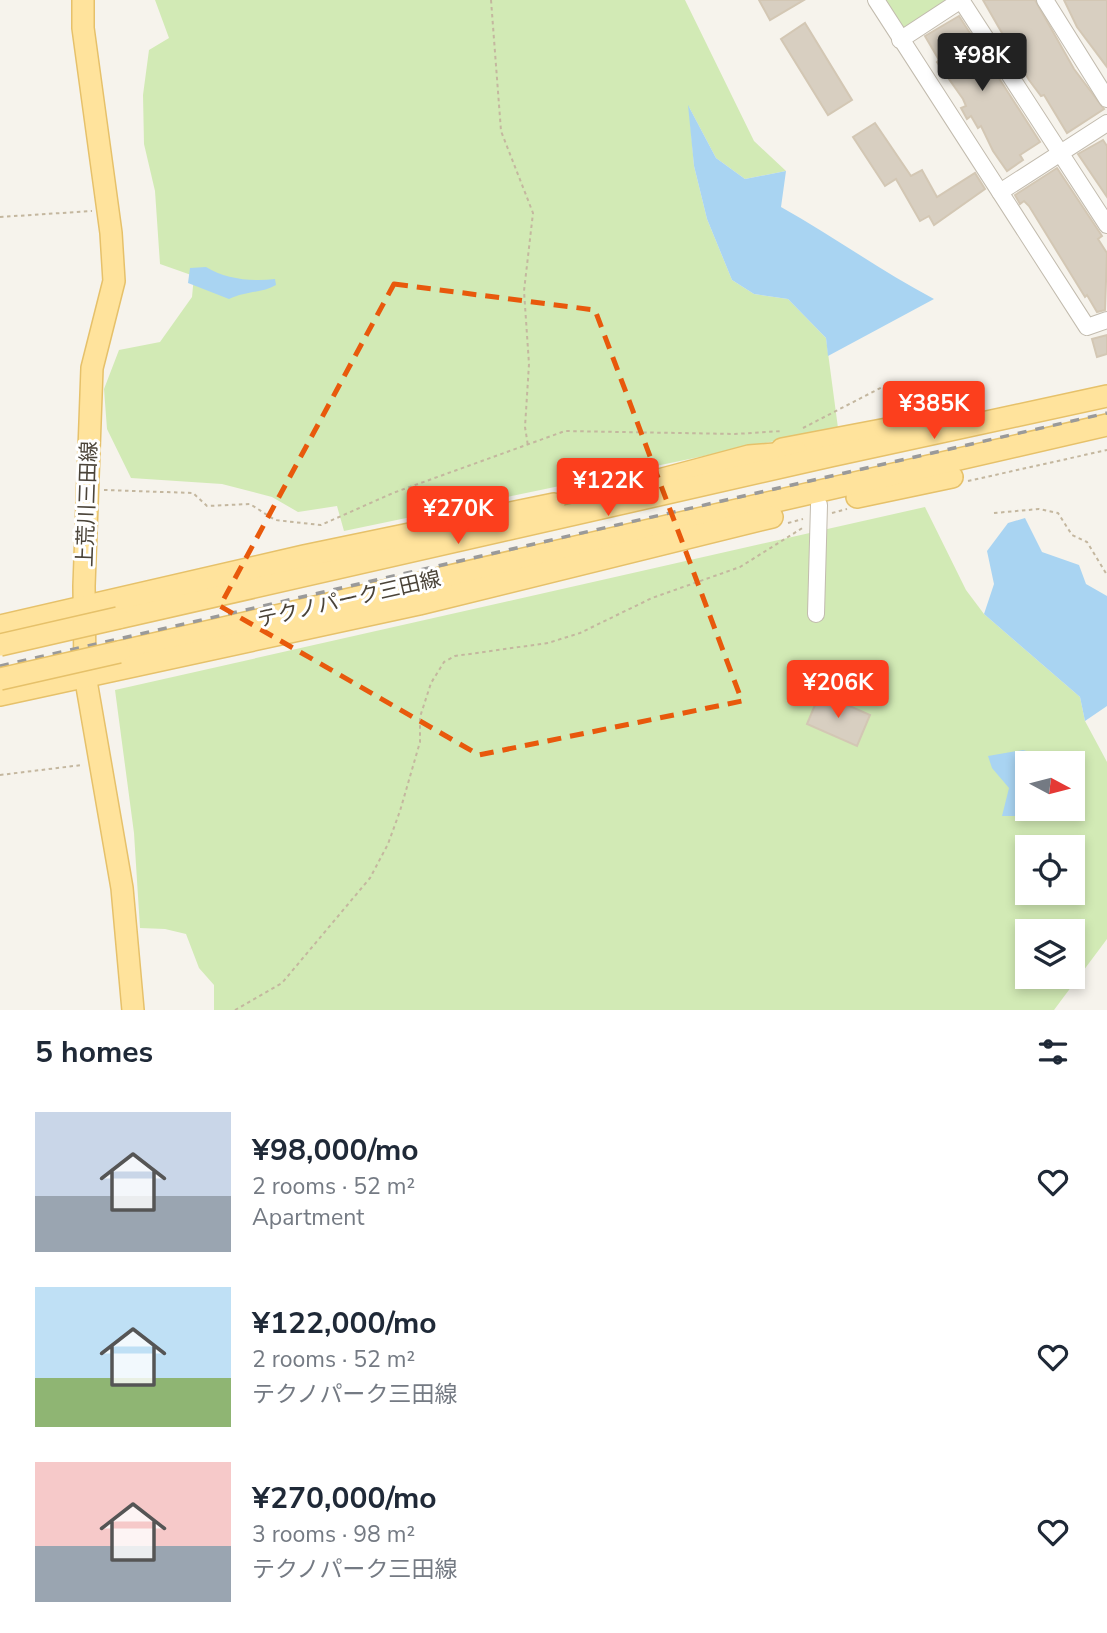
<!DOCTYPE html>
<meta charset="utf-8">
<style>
:root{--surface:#fff;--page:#f2f2f3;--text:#1f2937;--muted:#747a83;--accent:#fc3f1d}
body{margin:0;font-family:"Nunito Sans","Noto Sans JP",sans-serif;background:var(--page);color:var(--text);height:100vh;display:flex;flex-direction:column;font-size:26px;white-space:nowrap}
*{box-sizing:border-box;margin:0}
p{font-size:23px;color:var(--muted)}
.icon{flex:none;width:38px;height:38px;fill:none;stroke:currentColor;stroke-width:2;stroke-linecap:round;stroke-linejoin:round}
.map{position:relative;height:1010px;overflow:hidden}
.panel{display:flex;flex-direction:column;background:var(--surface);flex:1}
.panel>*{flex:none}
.needle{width:46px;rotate:97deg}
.controls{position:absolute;left:1015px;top:751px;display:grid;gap:14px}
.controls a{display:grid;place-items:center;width:70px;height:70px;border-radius:0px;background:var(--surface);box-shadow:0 4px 10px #0003;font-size:35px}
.price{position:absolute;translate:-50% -60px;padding:0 16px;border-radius:7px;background:var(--accent);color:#fff;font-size:23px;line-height:46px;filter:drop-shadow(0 2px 4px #0008)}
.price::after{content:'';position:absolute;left:50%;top:42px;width:21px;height:16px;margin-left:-10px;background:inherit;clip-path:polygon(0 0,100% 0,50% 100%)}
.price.selected{background:#222;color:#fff}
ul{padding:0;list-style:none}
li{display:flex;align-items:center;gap:21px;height:175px;padding:0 35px}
li span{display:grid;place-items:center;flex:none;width:196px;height:140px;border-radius:0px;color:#555}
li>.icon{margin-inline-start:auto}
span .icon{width:84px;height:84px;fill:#fffc;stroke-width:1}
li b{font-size:30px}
h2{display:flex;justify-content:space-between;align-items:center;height:84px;padding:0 35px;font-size:30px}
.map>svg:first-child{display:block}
.green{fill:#d2eab5;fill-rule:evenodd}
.water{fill:#a9d4f2}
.building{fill:#d8cfc1;stroke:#d3c7b4;stroke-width:2}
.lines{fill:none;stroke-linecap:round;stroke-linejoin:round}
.minor-casing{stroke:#c2bbae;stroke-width:18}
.major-casing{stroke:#e6c16a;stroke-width:24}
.path{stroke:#c4b79f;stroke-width:2;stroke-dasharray:3.5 3.5;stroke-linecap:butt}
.minor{stroke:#fff;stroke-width:16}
.major{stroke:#ffe39c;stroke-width:21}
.rail{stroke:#9a9a9a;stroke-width:3.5;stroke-dasharray:9 9;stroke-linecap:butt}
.major-bridge-casing{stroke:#e6c16a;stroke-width:24;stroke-linecap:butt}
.major-bridge{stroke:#ffe39c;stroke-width:21}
.marked{fill:none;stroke:#e8590c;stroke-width:5;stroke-dasharray:14 9;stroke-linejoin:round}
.labels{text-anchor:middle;stroke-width:6;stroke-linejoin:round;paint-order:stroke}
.street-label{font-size:21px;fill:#4b4439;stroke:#fff}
</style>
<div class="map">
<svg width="1107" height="1010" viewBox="0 0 1107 1010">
<rect width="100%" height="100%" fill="#f6f3ec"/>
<g class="green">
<polygon points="155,0 685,0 754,141 786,171 745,179 716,158 689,107 694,166 707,219 732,280 754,294 788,299 826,338 838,428 344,531 337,506 298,512 272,497 222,484 131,478 107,429 104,389 119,350 160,342 192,297 194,276 160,264 155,191 144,144 143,95 149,50 169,38"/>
<polygon points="881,0 959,0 904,36"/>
<path d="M925,507L966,590L984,614L1080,697L1085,721L1107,762V939L1054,1010H214V985L199,968L186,934L165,929L140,928L134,833L115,690ZM1027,763H1073V808H1027ZM1027,847H1073V892H1027ZM1027,931H1073V976H1027Z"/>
</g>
<g class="water">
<path d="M688,105L716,158L745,179L786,171L781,207C833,236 881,271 934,299L828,356L826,338L788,299L754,294L732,280L707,219L694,166Z"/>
<path d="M206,267C225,279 252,282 275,279L276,285C263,293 246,291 229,299L188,283L190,268Z"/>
<polygon points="1025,518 1042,552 1079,565 1086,584 1107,596 1107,706 1085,721 1080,697 984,614 994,584 987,551 1008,523"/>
<polygon points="1023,750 1048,757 1050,763 1027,763 1027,808 1061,811 1028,816 1002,816 1009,788 992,768 988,756"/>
</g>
<g class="building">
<polygon points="759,0 804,0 770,20"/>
<polygon points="983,0 1035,0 1074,69 1104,109 1067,133 1044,95 1041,96 1029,80"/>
<polygon points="1064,0 1107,0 1107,67 1077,27"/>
<polygon points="959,16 1040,142 1020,155 1023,160 1007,171 993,151 981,126 978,128 971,116 967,119 961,108 966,106 963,99 937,62 939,60 925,36"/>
<polygon points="805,23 852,100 828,115 781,39"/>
<polygon points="875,123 911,176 922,170 937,197 975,173 985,189 934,225 929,216 920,221 896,179 885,186 853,137"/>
<polygon points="1103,140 1107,146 1107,197 1078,154"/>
<polygon points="1057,168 1102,236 1098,239 1107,253 1105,310 1097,312 1087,295 1085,297 1029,206 1024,201 1020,204 1015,195"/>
<polygon points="1107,335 1107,354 1097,357 1092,339"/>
<polygon points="820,693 870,715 857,746 807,724"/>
</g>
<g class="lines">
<g class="minor-casing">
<g id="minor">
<polyline points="876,0 1087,327 1107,320"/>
<polyline points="1045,0 1107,99"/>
<polyline points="900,40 961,0 1107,225"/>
<polyline points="1000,192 1107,123"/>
<polyline points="816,614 819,505"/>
</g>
</g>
<g class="major-casing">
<g id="major">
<polyline points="83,0 83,28 111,233 114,281 92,368 84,586 85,675 122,888 133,1010"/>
<polyline points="782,449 929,421"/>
<polyline points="644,484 749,456 797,452"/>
<polyline points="857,497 952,477"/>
<polyline points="118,618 830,456 1107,396"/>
<polyline points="0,626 304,556 554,504"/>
<polyline points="119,652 1107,425"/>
<polyline points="0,695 419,604 772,517"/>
</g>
</g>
<g class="path">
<polyline points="491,0 501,131 533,213 524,291 529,364 525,427 528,446"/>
<polyline points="0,217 92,211"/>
<polyline points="803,428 892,382 913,386"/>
<polyline points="968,481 1107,450"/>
<polyline points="104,490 193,493 207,506 250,504 275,520 321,525 393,493 565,431 735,434 782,431"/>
<polyline points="832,513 847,509"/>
<polyline points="994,513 1039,509 1058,513 1072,535 1087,542 1107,575"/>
<polyline points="788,523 803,519"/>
<polyline points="0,775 82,765"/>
<polyline points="235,1010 282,983 370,878 388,844 400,811 420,742 420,717 431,683 444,662 455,656 548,643 580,633 652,598 740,567 804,527"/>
</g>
<use href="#minor" class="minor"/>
<use href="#major" class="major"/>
<polyline class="rail" points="0,666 1107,413"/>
<g class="major-bridge-casing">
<g id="major-bridge">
<polyline points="0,645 118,618"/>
<polyline points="0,679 119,652"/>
</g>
</g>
<use href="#major-bridge" class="major-bridge"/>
</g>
<path class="marked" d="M394,284L595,310L742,701L479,755L220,606Z"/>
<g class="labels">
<g class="street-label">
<text transform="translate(87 504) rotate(-88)" y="7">上荒川三田線</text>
<text transform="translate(349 599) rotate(-13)" y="7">テクノパーク三田線</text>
</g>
</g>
</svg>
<div class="controls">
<a><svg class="needle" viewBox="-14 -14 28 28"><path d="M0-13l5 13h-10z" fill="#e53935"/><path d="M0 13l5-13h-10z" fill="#747a83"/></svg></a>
<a><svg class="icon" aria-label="locate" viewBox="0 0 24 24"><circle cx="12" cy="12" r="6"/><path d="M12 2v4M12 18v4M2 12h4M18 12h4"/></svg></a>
<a><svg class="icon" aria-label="layers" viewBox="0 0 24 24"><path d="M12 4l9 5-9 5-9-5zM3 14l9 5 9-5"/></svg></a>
</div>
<b class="price selected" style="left:982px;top:93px">¥98K</b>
<b class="price" style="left:934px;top:441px">¥385K</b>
<b class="price" style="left:608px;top:518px">¥122K</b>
<b class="price" style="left:458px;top:546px">¥270K</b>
<b class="price" style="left:838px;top:720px">¥206K</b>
</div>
<section class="panel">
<h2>5 homes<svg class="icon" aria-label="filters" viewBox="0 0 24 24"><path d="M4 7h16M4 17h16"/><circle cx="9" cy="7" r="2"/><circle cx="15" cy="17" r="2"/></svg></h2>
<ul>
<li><span style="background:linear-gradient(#c9d6e8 60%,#9aa5b1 0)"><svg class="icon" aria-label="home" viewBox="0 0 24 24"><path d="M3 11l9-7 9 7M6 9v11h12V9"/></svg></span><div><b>¥98,000/mo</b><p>2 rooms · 52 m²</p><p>Apartment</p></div><svg class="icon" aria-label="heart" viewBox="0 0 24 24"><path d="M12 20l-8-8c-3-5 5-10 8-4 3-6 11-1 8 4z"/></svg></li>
<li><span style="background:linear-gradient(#bfe0f5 65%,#8fb573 0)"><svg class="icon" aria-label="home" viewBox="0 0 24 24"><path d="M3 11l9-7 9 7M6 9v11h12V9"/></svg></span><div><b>¥122,000/mo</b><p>2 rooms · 52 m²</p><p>テクノパーク三田線</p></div><svg class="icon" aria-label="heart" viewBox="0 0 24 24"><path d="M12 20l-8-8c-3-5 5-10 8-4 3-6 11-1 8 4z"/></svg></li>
<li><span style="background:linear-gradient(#f6c9c9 60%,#9aa5b1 0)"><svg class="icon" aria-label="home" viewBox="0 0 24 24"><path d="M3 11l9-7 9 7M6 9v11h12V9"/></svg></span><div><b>¥270,000/mo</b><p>3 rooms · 98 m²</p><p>テクノパーク三田線</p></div><svg class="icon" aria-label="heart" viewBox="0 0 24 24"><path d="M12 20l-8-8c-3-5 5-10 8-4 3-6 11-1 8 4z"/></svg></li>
</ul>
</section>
